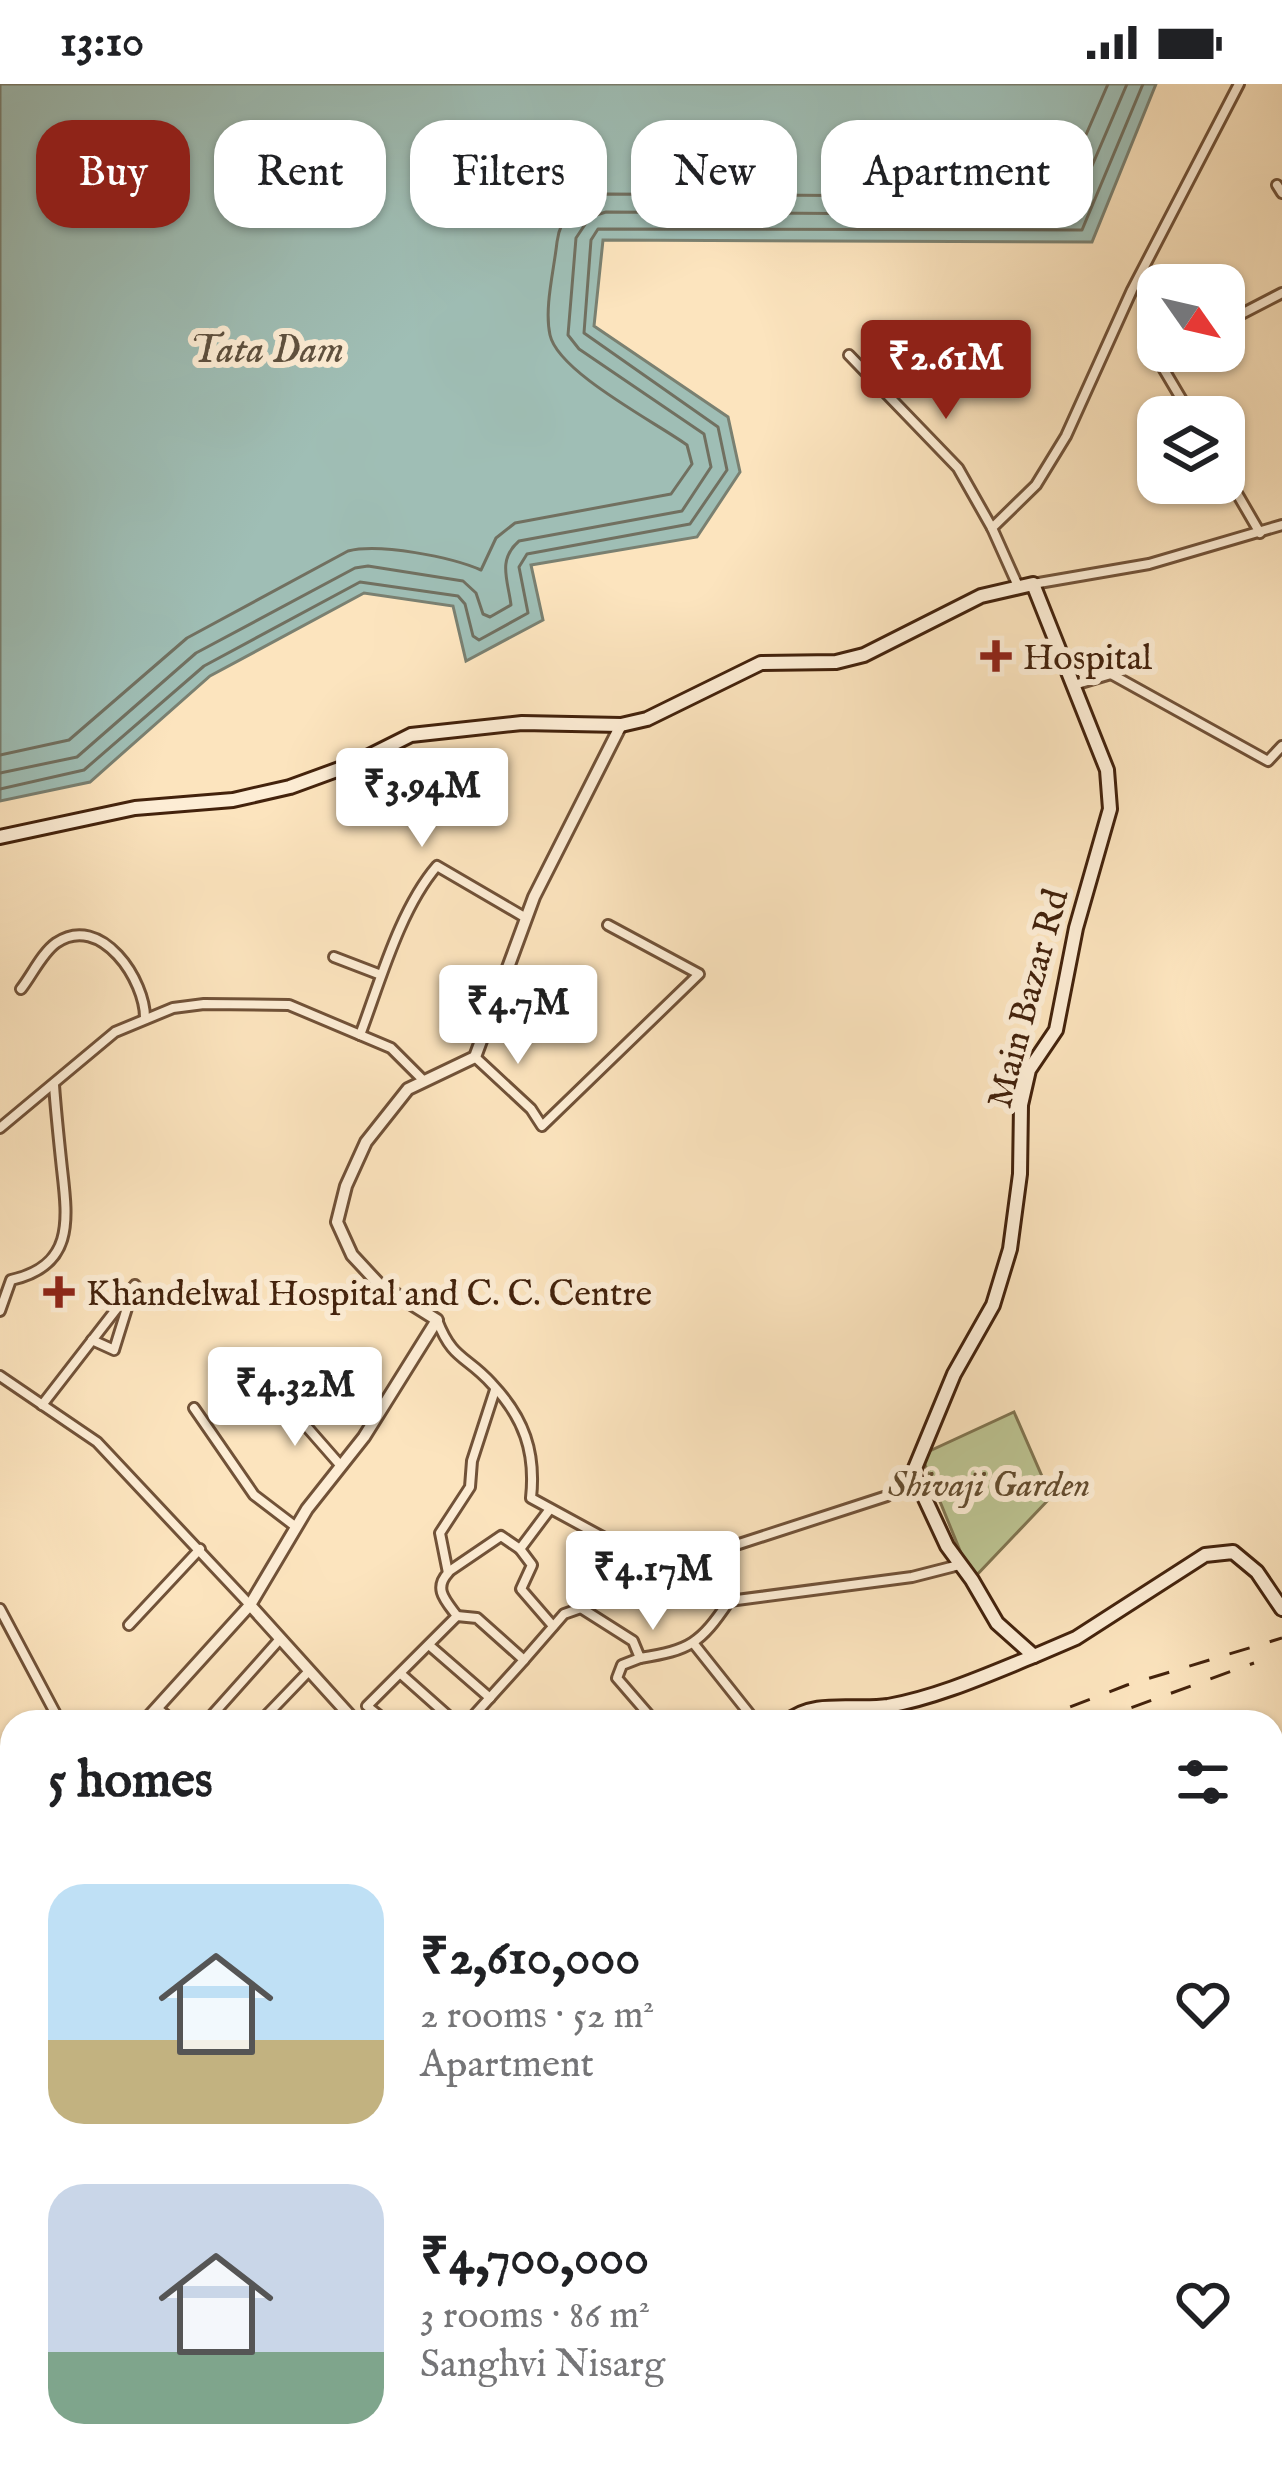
<!DOCTYPE html>
<meta charset="utf-8">
<style>
:root{--surface:#fff;--page:#f2f2f2;--text:#202124;--muted:#757577;--accent:#8f2418}
body{margin:0;font-family:"IM FELL English",serif;background:var(--page);color:var(--text);height:100vh;display:flex;flex-direction:column;font-size:45px;white-space:nowrap}
*{box-sizing:border-box;margin:0}
p{font-size:39px;color:var(--muted)}
.icon{flex:none;width:66px;height:66px;fill:none;stroke:currentColor;stroke-width:2;stroke-linecap:round;stroke-linejoin:round}
.map{position:relative;flex:1;overflow:hidden}
.panel{position:absolute;left:0px;top:1626px;width:1284px;height:771px;display:flex;flex-direction:column;background:var(--surface);border-radius:36px 36px 0 0;box-shadow:0 3px 9px #0004}
.panel>*{flex:none}
.banner{position:absolute;left:36px;top:36px;width:1212px;height:108px;display:flex;gap:24px}
.needle{width:78px;rotate:124deg}
.fabs{position:absolute;left:1137px;top:180px;display:grid;gap:24px}
.fabs a{display:grid;place-items:center;width:108px;height:108px;border-radius:24px;background:var(--surface);box-shadow:0 3px 9px #0004;font-size:60px}
.price{position:absolute;translate:-50% -102px;padding:0 27px;border-radius:12px;background:#fff;color:#222;font-size:39px;line-height:78px;filter:drop-shadow(0 3px 6px #0008)}
.price::after{content:'';position:absolute;left:50%;top:72px;width:36px;height:27px;margin-left:-18px;background:inherit;clip-path:polygon(0 0,100% 0,50% 100%)}
.price.selected{background:var(--accent);color:#fff}
ul{padding:0;list-style:none}
li{display:flex;align-items:center;gap:36px;height:300px;padding:0 48px}
li span{display:grid;place-items:center;flex:none;width:336px;height:240px;border-radius:36px;color:#555}
li>.icon{margin-inline-start:auto}
span .icon{width:144px;height:144px;fill:#fffc;stroke-width:1}
li b{font-size:51px}
h2{display:flex;justify-content:space-between;align-items:center;height:144px;padding:0 48px;font-size:51px}
.tag{padding:0 42px;border-radius:36px;background:var(--surface);box-shadow:0 3px 9px #0004;font-size:42px;line-height:108px}
.tag.selected{background:var(--accent);color:#fff}
.status{display:flex;justify-content:space-between;align-items:center;height:84px;padding:0 60px;background:var(--surface);direction:ltr}
.status svg{height:33px;fill:currentColor}
.map>svg:first-child{display:block}
.green{fill:#bdc593;stroke:#807450;stroke-width:3}
.water{fill:#9fbeb5;stroke:#7a8071;stroke-width:3}
.lines{fill:none;stroke-linecap:round;stroke-linejoin:round}
.shore{stroke:#717060;stroke-width:3}
.stream{stroke:#7a8071;stroke-width:3}
.minor-casing{stroke:#715238;stroke-width:14}
.tertiary-casing{stroke:#715238;stroke-width:16}
.secondary-casing{stroke:#43220c;stroke-width:18}
.trunk-casing{stroke:#43220c;stroke-width:20}
.minor{stroke:#fdedd5;stroke-width:8}
.tertiary{stroke:#fdedd5;stroke-width:10}
.secondary{stroke:#fdedd5;stroke-width:12}
.trunk{stroke:#eec27f;stroke-width:14}
.rail{stroke:#43220c;stroke-width:3;stroke-dasharray:21 21;stroke-linecap:butt}
.poi-dot{fill:#8f2418;stroke:#fdedd5;stroke-width:4.5}
.labels{text-anchor:middle;stroke-width:12;stroke-linejoin:round;paint-order:stroke}
.poi-label{font-size:36px;fill:#43220c;stroke:#fdedd5;text-anchor:start}
.street-label{font-size:36px;fill:#43220c;stroke:#fdedd5}
.park-label{font-size:36px;font-style:italic;fill:#624b2e;stroke:#fdedd5}
.water-label{font-size:39px;font-style:italic;fill:#5f513f;stroke:#fdedd5}
</style>
<div class="status"><b>13:10</b><svg viewBox="0 0 49 12"><path d="M0 12V9h3v3zM5 12V6h3v6zM10 12V3h3v9zM15 12V0h3v12zM26 1h20v11H26zM47 4h2v5h-2z"/></svg></div>
<div class="map">
<svg width="1282" height="2396" viewBox="0 0 1282 2396">
<rect width="100%" height="100%" fill="#fce4be"/>
<filter id="stains"><feTurbulence type="fractalNoise" baseFrequency=".00167" numOctaves="4"/><feColorMatrix values="0 0 0 0 .2 0 0 0 0 .09 0 0 0 0 .02 0 0 0 .5 -.17"/></filter>
<radialGradient id="worn" r=".72"><stop offset=".6" stop-color="#630" stop-opacity="0"/><stop offset="1" stop-color="#630" stop-opacity=".3"/></radialGradient>
<polygon class="green" points="1014,1328 1051,1413 972,1496 921,1371"/>
<polygon class="water" points="0,0 1156,0 1092,158 603,156 594,242 728,333 740,388 697,453 531,481 543,536 466,577 453,522 364,509 210,592 90,698 0,717"/>
<g class="lines">
<g class="shore">
<path d="M0,671L69,656L187,554L348,467C380,459 451,473 481,486L496,454L515,439L671,410L692,380L687,361C655,338 558,288 550,251C544,224 554,186 557,158C561,130 578,113 606,110L1059,113L1108,0"/>
<path d="M0,689L77,673L196,569L355,484L368,482L463,497L476,509L483,530L490,533L511,521C508,496 497,476 519,457L682,427L711,383L704,350L579,265L568,251L576,154L590,133L606,128L1071,131L1127,0"/>
<polyline points="0,705 84,686 204,582 360,498 458,512 465,520 473,552 479,556 528,529 519,483 527,470 690,440 727,386 718,343 584,249 591,156 598,145 1082,146 1143,0"/>
</g>
<polyline class="stream" points="48,2396 54,2385"/>
<g class="minor-casing">
<g id="minor">
<polyline points="1277,101 1282,109"/>
<polyline points="1224,239 1282,209"/>
<polyline points="1173,267 1163,274 1163,284 1192,333"/>
<polyline points="849,271 958,384 992,444"/>
<polyline points="1224,387 1260,449"/>
<polyline points="1033,500 1149,480 1282,441"/>
<polyline points="1018,502 992,444 1036,401 1066,352 1132,206 1239,0"/>
<polyline points="1074,601 1111,590 1268,677 1282,662"/>
<polyline points="334,873 381,891"/>
<path d="M21,905C32,891 42,869 56,859C101,828 146,897 145,935"/>
<path d="M360,951C380,898 400,825 437,782L526,834"/>
<polyline points="475,973 531,1025 542,1042 699,890 608,841"/>
<polyline points="0,1044 115,948 173,924 204,920 289,921 391,964 424,997"/>
<path d="M0,1227L11,1196C74,1182 68,1137 62,1085C59,1057 56,1029 54,1001"/>
<path d="M437,1236C453,1277 466,1271 492,1300C524,1334 536,1368 531,1414L610,1457L702,1472L887,1412L912,1390"/>
<polyline points="92,1256 114,1266 132,1208"/>
<polyline points="0,1292 97,1358 250,1521"/>
<polyline points="285,1318 341,1382"/>
<polyline points="42,1321 135,1201"/>
<polyline points="194,1324 254,1411 296,1443"/>
<path d="M610,1457L590,1490L581,1524L633,1557L640,1574C690,1566 700,1560 729,1517L718,1466"/>
<polyline points="520,1465 532,1481 521,1505 553,1542"/>
<polyline points="448,1488 501,1452 520,1465 550,1425"/>
<polyline points="729,1517 912,1493 959,1481"/>
<polyline points="0,1525 60,1638"/>
<polyline points="457,1532 477,1534 524,1576 468,1638"/>
<polyline points="129,1541 200,1465"/>
<polyline points="694,1560 756,1638"/>
<polyline points="429,1561 490,1614"/>
<polyline points="640,1574 622,1581 617,1594 655,1638"/>
<polyline points="524,1576 564,1530 581,1524"/>
<polyline points="401,1590 455,1638"/>
<polyline points="157,1624 174,1638"/>
<polyline points="206,1638 280,1555"/>
<polyline points="260,1638 309,1587"/>
<path d="M387,1638L367,1622L457,1532C446,1517 433,1505 448,1489L440,1449L470,1403L472,1377L495,1306"/>
<polyline points="0,1706 10,1713"/>
<polyline points="0,1756 12,1766"/>
<polyline points="1272,1990 1279,1975"/>
<polyline points="1272,2160 1282,2159"/>
<polyline points="307,2385 313,2396"/>
<polyline points="457,2385 460,2393"/>
<polyline points="501,2385 501,2396"/>
<polyline points="1134,2385 1151,2396"/>
<polyline points="821,2396 827,2385"/>
</g>
</g>
<g class="tertiary-casing">
<g id="tertiary">
<polyline points="250,1521 353,1635"/>
<polyline points="144,1638 250,1521 307,1425 364,1353 437,1236 378,1199 352,1171 337,1138 346,1102 366,1058 408,1005 475,973 534,813 621,641"/>
<polyline points="0,1796 12,1781"/>
</g>
</g>
<g class="secondary-casing">
<g id="secondary">
<polyline points="0,753 135,724 233,716 290,703 353,680 411,651 522,639 621,641 647,635 761,579 836,578 864,571 981,512 1033,500 1107,686 1110,725 1076,844 1056,946 1029,986 1021,1021 1020,1090 1010,1165 993,1221 954,1290 913,1389 947,1462 972,1496 997,1539 1034,1572 1076,1554 1205,1471 1233,1468 1257,1488 1282,1525"/>
<polyline points="350,1638 357,1638"/>
<path d="M787,1638C813,1615 855,1627 888,1622C938,1613 987,1591 1034,1572"/>
<polyline points="0,1950 12,1940"/>
</g>
</g>
<g class="trunk-casing">
<polyline id="trunk" points="1279,2396 1282,2378"/>
</g>
<use href="#minor" class="minor"/>
<use href="#tertiary" class="tertiary"/>
<use href="#secondary" class="secondary"/>
<use href="#trunk" class="trunk"/>
<g class="rail">
<polyline points="1031,1638 1127,1601 1282,1554"/>
<polyline points="1092,1638 1254,1579"/>
<polyline points="0,2197 12,2184"/>
<polyline points="0,2235 12,2223"/>
<polyline points="0,2270 12,2259"/>
</g>
</g>
<g class="poi-dot">
<path d="M990 554h12v12h12v12h-12v12h-12v-12h-12v-12h12z"/>
<path d="M53 1190h12v12h12v12h-12v12h-12v-12h-12v-12h12z"/>
</g>
<g class="labels">
<g class="poi-label">
<text x="1023" y="585">Hospital</text>
<text x="86" y="1221">Khandelwal Hospital and C. C. Centre</text>
</g>
<g class="street-label">
<text transform="translate(1026 914) rotate(-75)" y="13">Main Bazar Rd</text>
</g>
<g class="park-label">
<text x="989" y="1412">Shivaji Garden</text>
</g>
<g class="water-label">
<text x="267" y="278">Tata Dam</text>
</g>
</g>
<rect width="100%" height="100%" filter="url(#stains)"/>
<rect width="100%" height="100%" fill="url(#worn)"/>
</svg>
<div class="fabs">
<a><svg class="needle" viewBox="-14 -14 28 28"><path d="M0-13l5 13h-10z" fill="#e53935"/><path d="M0 13l5-13h-10z" fill="#757577"/></svg></a>
<a><svg class="icon" aria-label="layers" viewBox="0 0 24 24"><path d="M12 4l9 5-9 5-9-5zM3 14l9 5 9-5"/></svg></a>
</div>
<b class="price selected" style="left:946px;top:338px">₹2.61M</b>
<b class="price" style="left:422px;top:766px">₹3.94M</b>
<b class="price" style="left:518px;top:983px">₹4.7M</b>
<b class="price" style="left:295px;top:1365px">₹4.32M</b>
<b class="price" style="left:653px;top:1549px">₹4.17M</b>
<div class="banner">
<a class="tag selected">Buy</a>
<a class="tag">Rent</a>
<a class="tag">Filters</a>
<a class="tag">New</a>
<a class="tag">Apartment</a>
</div>
<section class="panel">
<h2>5 homes<svg class="icon" aria-label="filters" viewBox="0 0 24 24"><path d="M4 7h16M4 17h16"/><circle cx="9" cy="7" r="2"/><circle cx="15" cy="17" r="2"/></svg></h2>
<ul>
<li><span style="background:linear-gradient(#bfe0f5 65%,#c2b280 0)"><svg class="icon" aria-label="home" viewBox="0 0 24 24"><path d="M3 11l9-7 9 7M6 9v11h12V9"/></svg></span><div><b>₹2,610,000</b><p>2 rooms · 52 m²</p><p>Apartment</p></div><svg class="icon" aria-label="heart" viewBox="0 0 24 24"><path d="M12 20l-8-8c-3-5 5-10 8-4 3-6 11-1 8 4z"/></svg></li>
<li><span style="background:linear-gradient(#c9d6e8 70%,#7fa58c 0)"><svg class="icon" aria-label="home" viewBox="0 0 24 24"><path d="M3 11l9-7 9 7M6 9v11h12V9"/></svg></span><div><b>₹4,700,000</b><p>3 rooms · 86 m²</p><p>Sanghvi Nisarg</p></div><svg class="icon" aria-label="heart" viewBox="0 0 24 24"><path d="M12 20l-8-8c-3-5 5-10 8-4 3-6 11-1 8 4z"/></svg></li>
</ul>
</section>
</div>
